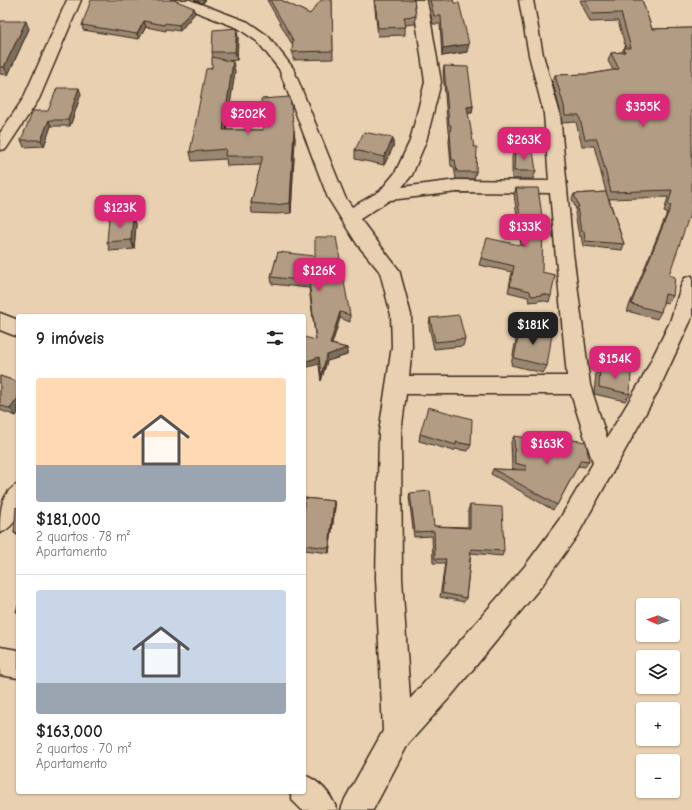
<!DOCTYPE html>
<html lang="pt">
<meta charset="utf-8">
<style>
:root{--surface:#fff;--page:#f2f2f2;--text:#202124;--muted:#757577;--line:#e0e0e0;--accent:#db2777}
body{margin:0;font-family:"Comic Neue",sans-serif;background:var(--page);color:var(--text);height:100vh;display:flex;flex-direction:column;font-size:15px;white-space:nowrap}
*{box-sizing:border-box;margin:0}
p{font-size:13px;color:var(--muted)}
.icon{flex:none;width:22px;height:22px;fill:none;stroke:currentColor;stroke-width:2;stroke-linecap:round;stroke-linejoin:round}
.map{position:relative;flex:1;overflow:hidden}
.panel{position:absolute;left:16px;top:314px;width:290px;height:480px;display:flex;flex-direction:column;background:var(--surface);border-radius:4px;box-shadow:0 1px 3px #0004}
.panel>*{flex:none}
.needle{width:26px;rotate:272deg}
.tools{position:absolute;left:636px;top:598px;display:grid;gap:8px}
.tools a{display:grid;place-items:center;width:44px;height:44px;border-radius:4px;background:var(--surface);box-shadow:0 1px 3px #0004;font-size:20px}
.price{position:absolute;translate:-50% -34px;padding:0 9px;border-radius:8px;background:var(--accent);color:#fff;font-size:13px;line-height:26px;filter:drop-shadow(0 1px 2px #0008)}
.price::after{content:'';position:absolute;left:50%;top:24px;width:12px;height:9px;margin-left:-6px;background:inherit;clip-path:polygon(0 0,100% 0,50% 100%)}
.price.on{background:#222;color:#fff}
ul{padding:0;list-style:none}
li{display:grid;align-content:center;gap:8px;height:212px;padding:0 20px}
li+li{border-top:1px solid var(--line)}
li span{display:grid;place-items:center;height:124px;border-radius:4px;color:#555}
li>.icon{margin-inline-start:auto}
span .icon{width:72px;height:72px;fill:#fffc;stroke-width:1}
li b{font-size:17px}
h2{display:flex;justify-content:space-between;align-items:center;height:48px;padding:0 20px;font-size:17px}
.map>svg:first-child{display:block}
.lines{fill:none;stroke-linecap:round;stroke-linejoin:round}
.minor-casing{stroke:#3b2a1e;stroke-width:3}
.minor{fill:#e8d0b1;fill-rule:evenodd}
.wall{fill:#998772;stroke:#3b2a1e}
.shaded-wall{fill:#7d6e5c;stroke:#3b2a1e}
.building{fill:#b29d84;stroke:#3b2a1e}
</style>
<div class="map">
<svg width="692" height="810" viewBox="0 0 692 810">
<rect width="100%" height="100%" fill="#e8d0b1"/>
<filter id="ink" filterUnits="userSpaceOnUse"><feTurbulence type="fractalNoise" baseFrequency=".025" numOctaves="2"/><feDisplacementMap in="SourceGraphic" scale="8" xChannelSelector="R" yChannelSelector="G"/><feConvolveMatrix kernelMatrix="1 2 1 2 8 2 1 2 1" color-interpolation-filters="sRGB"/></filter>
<g filter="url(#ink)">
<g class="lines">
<g class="minor-casing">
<g id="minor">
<polygon points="67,0 81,0 39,99 6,149 0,150 0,133 23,99"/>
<path d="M171,0H190L248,22L268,36L293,68L345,197L352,207L380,191L395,173L410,141L425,82L413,0H427L441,82L426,141L412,175L402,187L457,180L549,181L544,114L529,55L519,0H533L543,55L560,114L573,253L590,385L607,438L642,379L670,322L682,283L685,278L692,276V316L690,322L658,391L577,536L543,584L451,696L408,744L373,810H341L345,799L383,731L376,578L379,432L392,346L391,315L380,272L357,244L328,198L279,69L258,42L238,28L173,3ZM457,192L550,193L567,376H409L412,346L411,315L399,270L360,219L390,200ZM406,394H571L593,463L559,520L525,566L410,699L402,578L401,432Z"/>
<polygon points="0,313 18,320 18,337 0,330"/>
<path d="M18,484C18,504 22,524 0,533C0,512 0,493 18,484Z"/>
<polygon points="0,647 18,650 18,678 0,675"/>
<path d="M304,775C320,781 331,794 337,810H302L293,801L290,792H304Z"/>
</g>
</g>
<use href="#minor" class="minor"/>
</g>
<g class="wall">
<polygon points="194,0 206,0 203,3"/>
<polygon points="267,0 281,0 310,14 332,0 333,59 293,60 293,46"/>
<polygon points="374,0 414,0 416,16 415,24 405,25 405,35 378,36"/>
<polygon points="427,0 453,0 467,52 442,56 440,24 433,24"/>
<polygon points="580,0 642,0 652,29 692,28 669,275 673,296 668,303 663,302 661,312 657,319 627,311 667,213 664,212 668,197 609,199 624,244 622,250 583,246 581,236 579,236 575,213 576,210 572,199 574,194 606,192 594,146 582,146 576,122 562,123 561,114 553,83 555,75 591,74 613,70 608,61 611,53 622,52 624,48 626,48 618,21 590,22"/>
<polygon points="194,8 195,13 180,31 166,29 166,31 146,27 139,39 83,30 82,25"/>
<polygon points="0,21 29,29 8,75 0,74"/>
<polygon points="238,37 237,60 227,61 235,71 226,130 294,130 295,139 291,213 276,214 252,213 251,203 261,165 227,166 226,159 192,161 190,152 212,68 213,58 212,52"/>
<polygon points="444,66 473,106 472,113 468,113 476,172 474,179 456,179 454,167 451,166 449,141 450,131 448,131 443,72"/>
<polygon points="81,94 70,126 51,126 44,146 24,147 21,140 48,111"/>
<polygon points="393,138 393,147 384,165 355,159 355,150"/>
<polygon points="515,149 536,171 533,179 512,179 512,157"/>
<polygon points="516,188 542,272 551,296 549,302 540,300 539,301 529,302 528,297 508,292 512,272 479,265 481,258 521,245 514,194"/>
<polygon points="133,216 136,224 134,249 110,251 107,242"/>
<polygon points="278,252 350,315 350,322 340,318 332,344 347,348 347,355 327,361 321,381 309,288 272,284 271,277"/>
<polygon points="430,318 465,339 463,346 434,349 429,326"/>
<polygon points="520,327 547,366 543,373 511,365 517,334"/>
<polygon points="600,366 630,394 625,401 594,394 596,373"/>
<polygon points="0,376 18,382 18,413 16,416 0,410"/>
<polygon points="420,434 471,445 468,451 455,449 454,451 419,441"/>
<polygon points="514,436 557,443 560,438 589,461 585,467 578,466 557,505 553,510 491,474 493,469 517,470 512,468 511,442"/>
<polygon points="410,493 434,526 468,527 468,510 470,505 504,551 502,556 471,553 466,598 464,602 440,597 445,563 433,563 432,536 414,537 409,497"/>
<polygon points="304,498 334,501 335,507 329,553 304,550"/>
<polygon points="18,508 18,536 14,533"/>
</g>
<g class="shaded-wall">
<polygon points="203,0 206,0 203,3"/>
<polygon points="194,8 195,13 180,31 179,25"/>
<polygon points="26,21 29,29 8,75 4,67"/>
<polygon points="144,21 146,27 139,39 137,34"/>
<polygon points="237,28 238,37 237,60 235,52"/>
<polygon points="469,44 467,52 442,56 443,48"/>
<polygon points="233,62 235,71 225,140 223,130"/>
<polygon points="79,88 81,94 70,126 68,120"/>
<polygon points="473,106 472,113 465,113 467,107"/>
<polygon points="49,120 51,126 44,146 41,140"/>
<polygon points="294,130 295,139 291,213 290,203"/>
<polygon points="393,138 393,147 384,165 384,157"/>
<polygon points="133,216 136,224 134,249 131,240"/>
<polygon points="340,312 340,318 330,350 330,344"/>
<polygon points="347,348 347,355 327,361 321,381 321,375 327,355"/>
<polygon points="319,357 319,364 304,368 304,362"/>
<polygon points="18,398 18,413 16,416 10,409"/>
<polygon points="334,501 335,507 329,553 329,548"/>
</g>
<g class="building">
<polygon points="91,0 174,0 194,8 179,25 165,23 164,25 144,21 137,34 82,25"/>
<polygon points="270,0 281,0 310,14 321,0 332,0 333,51 292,52 293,40"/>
<polygon points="375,0 414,0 416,16 404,17 406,27 378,28"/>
<polygon points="430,0 453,0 454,3 459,3 469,44 443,48 441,16 434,16"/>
<polygon points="585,0 642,0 652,29 692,28 692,208 669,275 675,277 673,296 665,294 661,312 631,304 671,206 668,205 672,190 611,192 597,139 585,139 579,115 565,115 564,106 555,75 591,74 619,69 611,53 625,52 624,48 631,48 621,13 592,14"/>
<polygon points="0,21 26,21 4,67 0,67"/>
<polygon points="237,28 235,52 212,52 213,30"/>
<polygon points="212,57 233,62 223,130 263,130 261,99 290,97 294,130 290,203 275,205 251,203 263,156 225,156 226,149 190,152 206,69 212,68"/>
<polygon points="444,66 468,67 473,106 467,107 474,147 477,147 476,172 457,172 455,160 452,160 450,134 451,125 449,125"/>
<polygon points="57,88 79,88 68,120 49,120 41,140 21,140 33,111 48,111"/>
<polygon points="364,132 393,138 384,157 355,150"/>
<polygon points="515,149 533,151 536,171 514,171"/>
<polygon points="516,188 538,188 543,223 542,272 555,275 551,296 542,294 542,295 531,296 530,291 510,286 514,266 481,258 487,238 524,246"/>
<polygon points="606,192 624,244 585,241 584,231 581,231 577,207 579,207 574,194"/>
<polygon points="133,216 131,240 107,242 109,218"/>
<polygon points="315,237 336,237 350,315 340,312 330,344 347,348 327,355 321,375 319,357 304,362 304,337 316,340 309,281 271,277 278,252 315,256"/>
<polygon points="459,315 465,339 435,342 430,318"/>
<polygon points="520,327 552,334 547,366 514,358"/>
<polygon points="600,366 631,373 630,394 599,387"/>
<polygon points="0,376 18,382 18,398 10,409 0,405"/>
<polygon points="428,407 472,419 471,445 456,442 456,445 420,434"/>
<polygon points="514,436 560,444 560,438 586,442 589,461 581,460 557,505 493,469 526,470 526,466 515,463"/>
<polygon points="430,491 434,526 470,528 470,505 502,507 504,551 471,549 466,598 442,593 446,559 435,559 434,531 415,532 410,493"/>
<polygon points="304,498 334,501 329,548 304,545"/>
<polygon points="16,507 18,508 18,533 14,533"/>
<polygon points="18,605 18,612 16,612"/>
</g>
</g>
</svg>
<div class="tools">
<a><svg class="needle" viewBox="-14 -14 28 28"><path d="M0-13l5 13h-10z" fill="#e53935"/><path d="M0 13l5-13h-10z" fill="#757577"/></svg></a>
<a><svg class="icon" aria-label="layers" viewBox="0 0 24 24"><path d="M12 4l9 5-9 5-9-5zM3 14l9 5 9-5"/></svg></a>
<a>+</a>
<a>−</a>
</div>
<b class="price" style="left:643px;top:128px">$355K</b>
<b class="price" style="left:248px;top:135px">$202K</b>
<b class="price" style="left:524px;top:161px">$263K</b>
<b class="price" style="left:120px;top:229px">$123K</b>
<b class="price" style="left:525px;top:248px">$133K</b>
<b class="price" style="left:319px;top:292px">$126K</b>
<b class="price on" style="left:533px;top:346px">$181K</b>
<b class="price" style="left:615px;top:380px">$154K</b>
<b class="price" style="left:547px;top:465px">$163K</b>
<section class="panel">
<h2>9 imóveis<svg class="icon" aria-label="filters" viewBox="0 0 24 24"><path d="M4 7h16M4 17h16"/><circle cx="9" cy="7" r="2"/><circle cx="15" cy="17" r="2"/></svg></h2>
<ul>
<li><span style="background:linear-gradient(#ffd9b3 70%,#9aa5b1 0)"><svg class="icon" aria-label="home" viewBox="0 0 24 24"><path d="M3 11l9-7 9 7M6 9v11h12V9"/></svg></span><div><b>$181,000</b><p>2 quartos · 78 m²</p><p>Apartamento</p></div></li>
<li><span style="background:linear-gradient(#c9d6e8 75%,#9aa5b1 0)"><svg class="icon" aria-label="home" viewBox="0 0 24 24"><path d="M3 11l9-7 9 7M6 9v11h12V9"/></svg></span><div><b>$163,000</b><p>2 quartos · 70 m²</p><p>Apartamento</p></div></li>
</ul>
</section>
</div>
